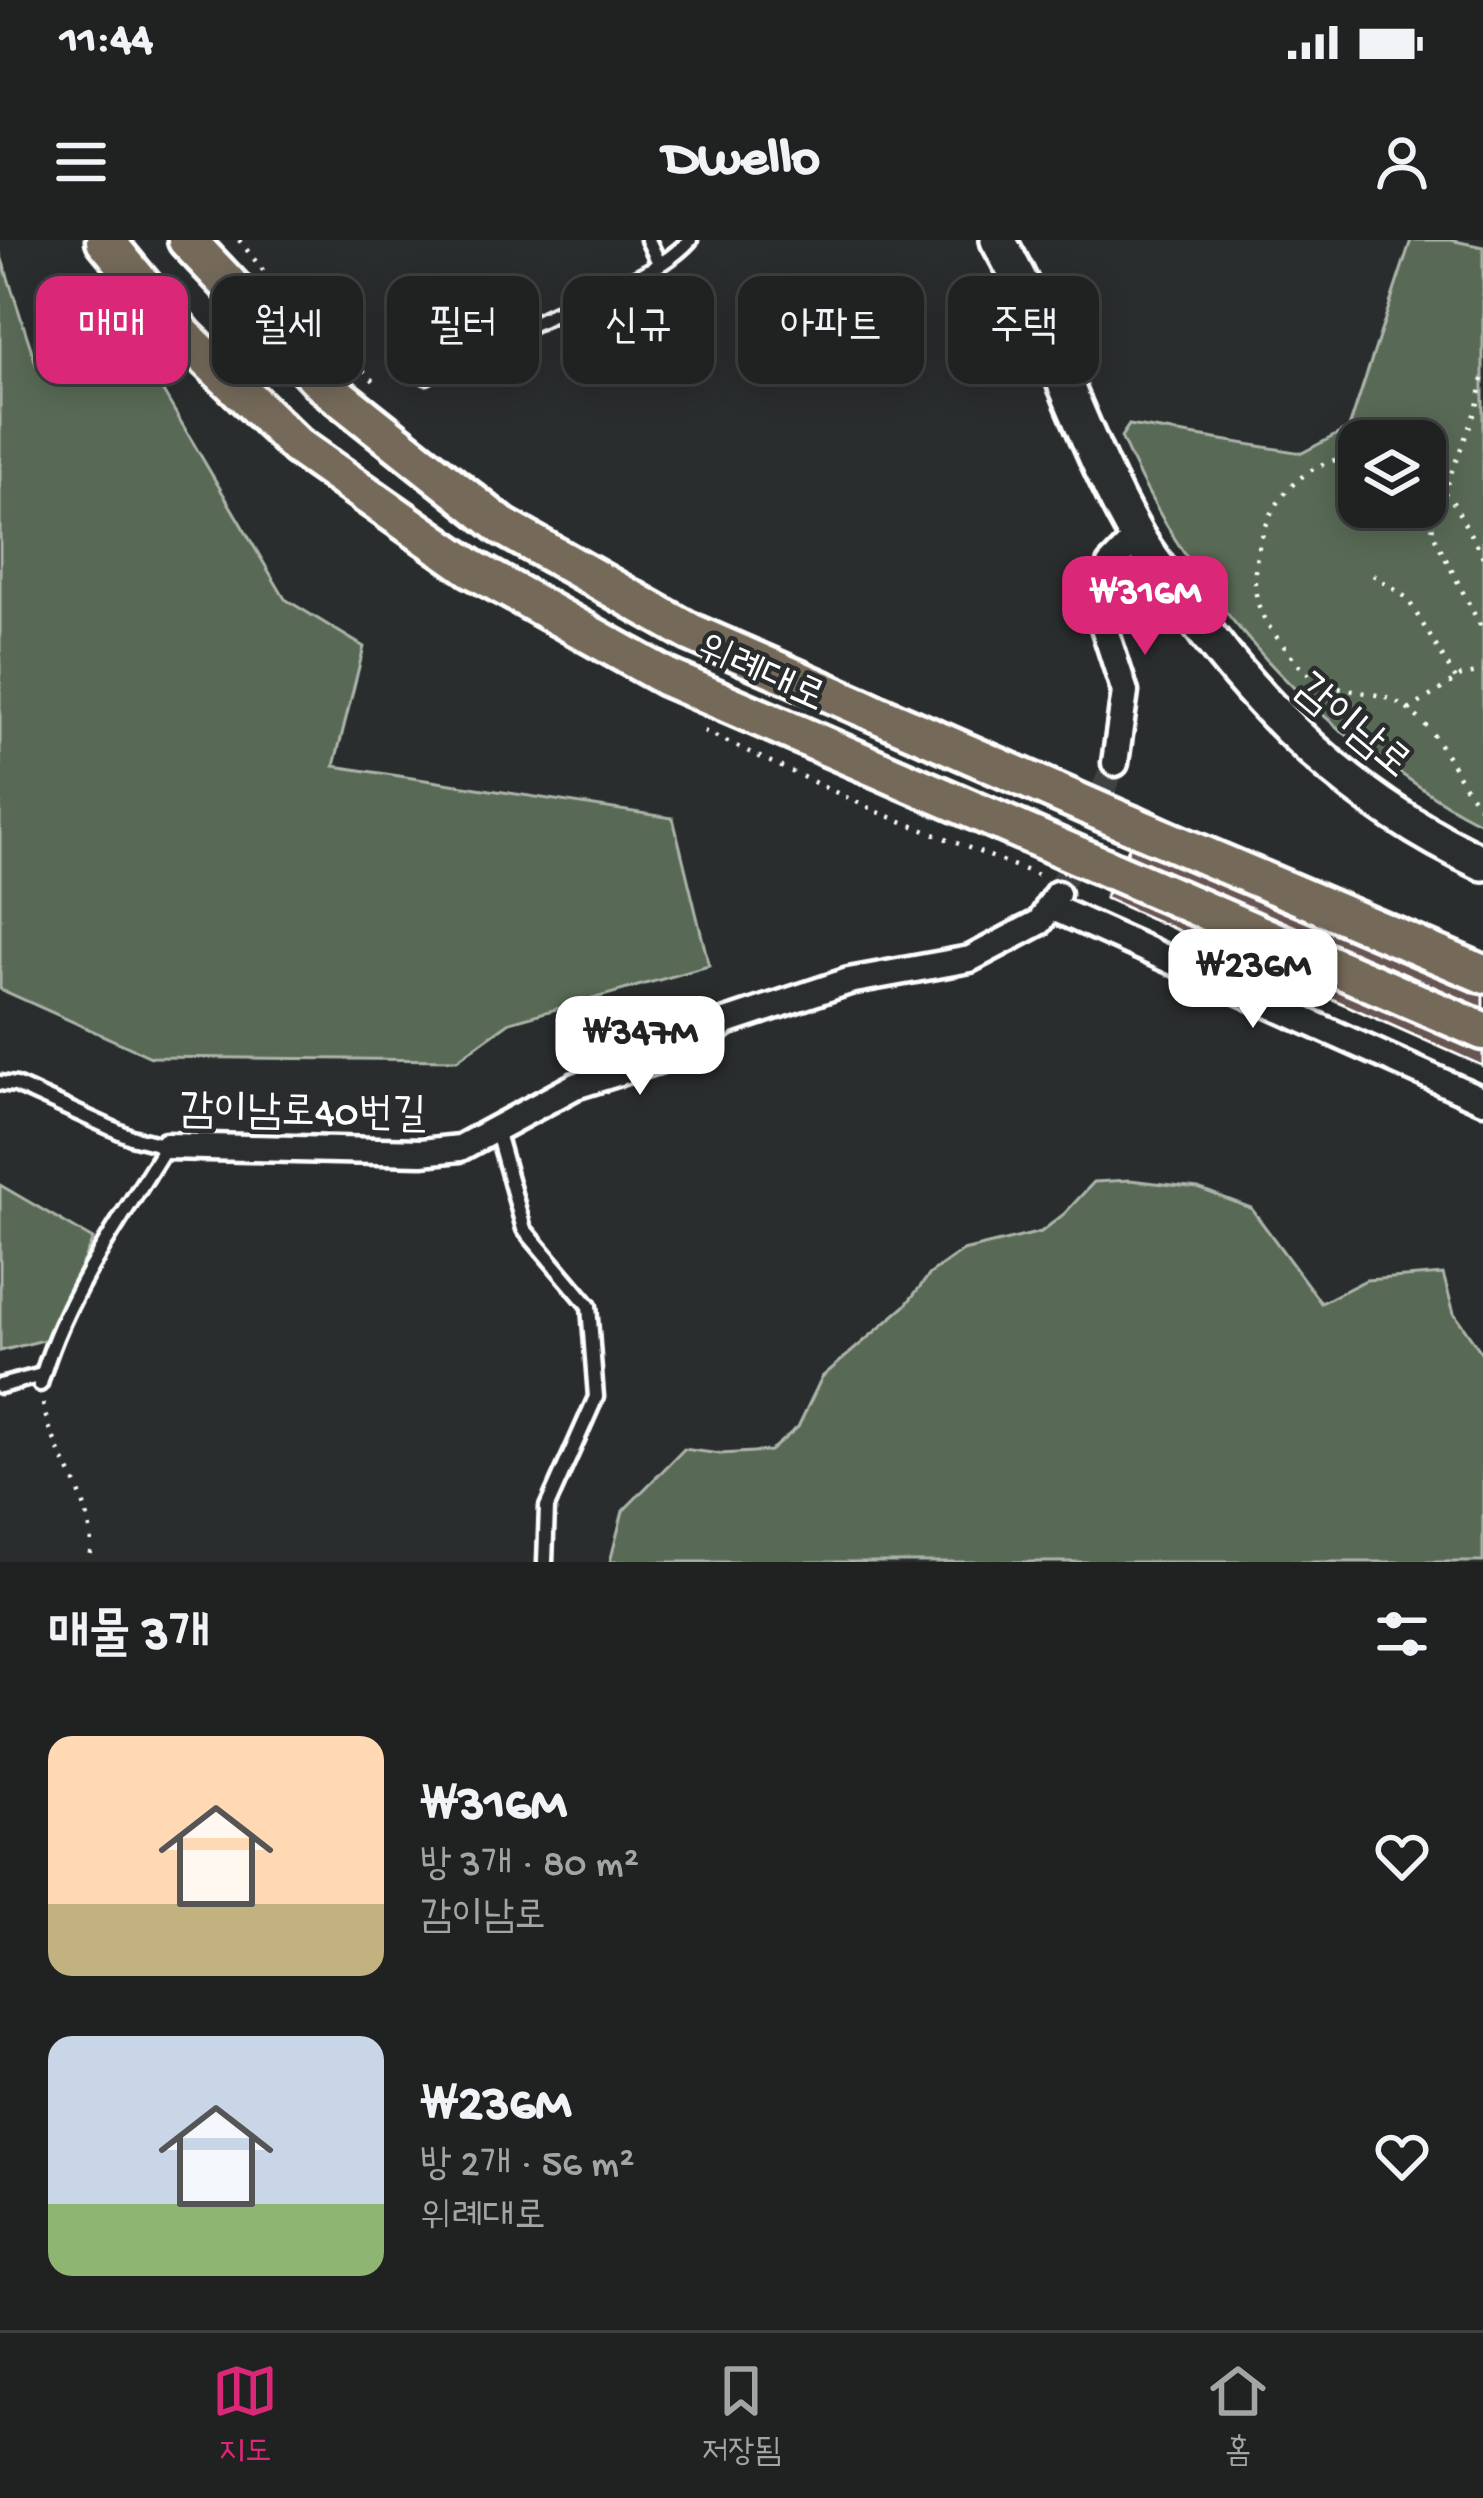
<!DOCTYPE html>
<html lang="ko">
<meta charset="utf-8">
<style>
:root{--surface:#202222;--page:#2d2f2f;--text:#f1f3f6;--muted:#a2a4a5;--line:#3d3f40;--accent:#db2777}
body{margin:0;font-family:"Gochi Hand","Poor Story",sans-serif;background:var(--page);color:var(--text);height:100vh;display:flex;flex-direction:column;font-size:45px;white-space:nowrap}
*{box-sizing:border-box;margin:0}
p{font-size:39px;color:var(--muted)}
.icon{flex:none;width:66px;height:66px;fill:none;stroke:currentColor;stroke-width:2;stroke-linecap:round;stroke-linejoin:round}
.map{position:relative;height:1322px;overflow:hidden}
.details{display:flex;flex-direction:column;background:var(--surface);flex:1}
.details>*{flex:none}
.hud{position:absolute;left:36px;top:36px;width:1413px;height:108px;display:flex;gap:24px}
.buttons{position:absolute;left:1338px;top:180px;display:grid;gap:24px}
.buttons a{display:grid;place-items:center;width:108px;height:108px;border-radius:24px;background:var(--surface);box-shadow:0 6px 30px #0003,0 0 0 3px var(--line);font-size:60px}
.price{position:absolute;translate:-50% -102px;padding:0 27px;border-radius:24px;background:#fff;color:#222;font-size:39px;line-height:78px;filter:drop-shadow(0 3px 6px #0008)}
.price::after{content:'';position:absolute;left:50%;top:72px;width:36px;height:27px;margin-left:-18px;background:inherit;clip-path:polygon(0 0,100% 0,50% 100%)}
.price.current{background:var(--accent);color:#fff}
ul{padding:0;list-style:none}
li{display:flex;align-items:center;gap:36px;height:300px;padding:0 48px}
li span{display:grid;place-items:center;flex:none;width:336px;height:240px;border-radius:24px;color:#555}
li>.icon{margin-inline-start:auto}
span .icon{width:144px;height:144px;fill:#fffc;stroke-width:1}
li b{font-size:51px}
h2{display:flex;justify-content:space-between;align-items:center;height:144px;padding:0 48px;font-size:51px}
.pill{padding:0 42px;border-radius:24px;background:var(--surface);box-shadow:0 6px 30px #0003,0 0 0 3px var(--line);font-size:42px;line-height:108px}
.pill.current{background:var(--accent);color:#fff}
.status{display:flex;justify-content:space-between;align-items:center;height:84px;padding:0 60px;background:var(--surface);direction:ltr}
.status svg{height:33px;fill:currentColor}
header{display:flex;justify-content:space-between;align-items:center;height:156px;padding:0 48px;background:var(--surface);font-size:54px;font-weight:700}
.tab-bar{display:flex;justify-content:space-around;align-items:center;height:168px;border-top:3px solid var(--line);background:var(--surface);font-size:33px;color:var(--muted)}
.tab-bar a{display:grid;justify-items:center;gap:6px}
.tab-bar .current{color:var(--accent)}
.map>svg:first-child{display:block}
.green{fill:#586a54;stroke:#acb4aa;stroke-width:3;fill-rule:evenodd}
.building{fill:#685652;stroke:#fff;stroke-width:3}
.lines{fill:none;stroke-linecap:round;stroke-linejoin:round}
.street-tunnel{stroke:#3f4243;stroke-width:24;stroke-dasharray:24 12;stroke-linecap:butt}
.lane-casing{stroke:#fff;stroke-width:21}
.street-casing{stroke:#fff;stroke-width:33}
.secondary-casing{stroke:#fff;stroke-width:42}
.primary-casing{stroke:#fff;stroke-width:45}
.path{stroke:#fff;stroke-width:4.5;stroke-dasharray:3 9;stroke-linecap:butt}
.lane{stroke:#2a2d2e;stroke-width:12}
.street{stroke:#2a2d2e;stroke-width:24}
.secondary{stroke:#2a2d2e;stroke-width:33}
.primary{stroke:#746a5a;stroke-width:36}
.labels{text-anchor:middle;stroke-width:9;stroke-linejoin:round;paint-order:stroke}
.street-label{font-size:42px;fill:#fff;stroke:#2a2d2e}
</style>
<div class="status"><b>11:44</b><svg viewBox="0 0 49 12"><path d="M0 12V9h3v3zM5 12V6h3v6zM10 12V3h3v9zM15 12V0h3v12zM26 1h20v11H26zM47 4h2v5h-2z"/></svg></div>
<header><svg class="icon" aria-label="menu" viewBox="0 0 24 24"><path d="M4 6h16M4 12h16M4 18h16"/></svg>Dwello<svg class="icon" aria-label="person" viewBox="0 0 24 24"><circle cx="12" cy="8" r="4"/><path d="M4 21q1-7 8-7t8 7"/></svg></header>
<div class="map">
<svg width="1483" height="1322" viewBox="0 0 1483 1322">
<rect width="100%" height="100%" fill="#2a2d2e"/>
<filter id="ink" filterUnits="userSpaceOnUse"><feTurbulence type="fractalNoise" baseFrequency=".00833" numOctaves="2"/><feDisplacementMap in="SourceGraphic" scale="24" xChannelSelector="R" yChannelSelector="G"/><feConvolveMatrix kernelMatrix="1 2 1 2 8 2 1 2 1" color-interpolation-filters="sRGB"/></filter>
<g filter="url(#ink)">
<g class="green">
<path d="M1411,0H1450L1483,7V584C1449,568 1421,548 1390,526C1373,513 1354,502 1338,488C1245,410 1170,308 1121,197L1129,185L1302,213L1349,188ZM1359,201H1425V267H1359Z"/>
<polygon points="0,13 36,124 161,148 285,359 364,407 334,526 673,578 709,726 510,782 457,820 151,817 0,749"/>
<polygon points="1130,940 1198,948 1251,968 1321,1063 1366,1040 1443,1034 1454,1073 1483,1115 1483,1322 610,1322 623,1271 684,1209 720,1214 770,1211 798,1187 822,1137 905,1066 930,1034 963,1011 1041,992 1064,974 1094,942"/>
<polygon points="0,945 93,999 48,1099 0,1111"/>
</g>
<polygon class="building" points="1148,568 1483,722 1483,826 1105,658"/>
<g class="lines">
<polyline class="street-tunnel" points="1057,654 1115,523"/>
<g class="lane-casing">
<g id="lane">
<polyline points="648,0 659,23"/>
<path d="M426,136C471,114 515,92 560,71C601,53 660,33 690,0"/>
<path d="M0,843L16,845L131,897L166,906C119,984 64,1056 40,1144"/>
<polyline points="496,889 524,989 589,1066 596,1157 547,1267 545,1322"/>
<polyline points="0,1146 42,1135"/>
</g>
</g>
<g class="street-casing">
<g id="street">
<polyline points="1115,523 1125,452 1103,384 1110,325 1137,297"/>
<polyline points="1049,666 1483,860"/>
<polyline points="166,906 422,912 460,908 575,846 693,809 726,782 849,741 970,719 1040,682 1057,654"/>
</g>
</g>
<g class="secondary-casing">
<path id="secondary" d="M998,0C1052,95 1082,202 1137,297C1149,317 1165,337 1179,356C1259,471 1355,564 1483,623"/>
</g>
<g class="primary-casing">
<g id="primary">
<polyline points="105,0 184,96 297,206 471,328 666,437 1483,791"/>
<polyline points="187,0 323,144 502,286 690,392 1111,576 1483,734"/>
</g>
</g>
<g class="path">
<polyline points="239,0 266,34 376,143"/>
<polyline points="1483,139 1477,167 1434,277 1432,292 1483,391"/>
<path d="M1359,216C1324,218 1295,235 1276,266C1260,292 1249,332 1258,363C1263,381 1275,395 1286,409C1298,424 1309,439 1327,445C1350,453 1377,451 1398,463C1444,490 1450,534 1483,570"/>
<polyline points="1425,239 1450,257 1483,317"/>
<polyline points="1373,335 1407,358 1456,439"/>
<polyline points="1409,470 1461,436 1483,432"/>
<polyline points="704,491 878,572 1040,636"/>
<path d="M43,1164C52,1217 103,1266 88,1322"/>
</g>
<use href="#lane" class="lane"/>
<use href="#street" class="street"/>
<use href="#secondary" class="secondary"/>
<use href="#primary" class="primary"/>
</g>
</g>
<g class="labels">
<g class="street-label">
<text transform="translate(763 429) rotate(24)" y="15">위례대로</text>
<text transform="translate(1356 483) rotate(40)" y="15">감이남로</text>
<text transform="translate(303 868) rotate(1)" y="15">감이남로40번길</text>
</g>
</g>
</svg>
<div class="buttons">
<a><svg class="icon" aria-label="layers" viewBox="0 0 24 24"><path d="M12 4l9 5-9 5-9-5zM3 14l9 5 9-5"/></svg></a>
</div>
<b class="price current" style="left:1145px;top:418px">₩316M</b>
<b class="price" style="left:1253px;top:791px">₩236M</b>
<b class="price" style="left:640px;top:858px">₩347M</b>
<div class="hud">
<a class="pill current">매매</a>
<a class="pill">월세</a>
<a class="pill">필터</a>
<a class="pill">신규</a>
<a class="pill">아파트</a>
<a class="pill">주택</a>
</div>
</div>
<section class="details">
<h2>매물 3개<svg class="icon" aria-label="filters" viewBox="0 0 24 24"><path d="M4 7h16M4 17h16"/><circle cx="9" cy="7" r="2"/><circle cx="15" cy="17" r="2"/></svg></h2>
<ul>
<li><span style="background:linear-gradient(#ffd9b3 70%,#c2b280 0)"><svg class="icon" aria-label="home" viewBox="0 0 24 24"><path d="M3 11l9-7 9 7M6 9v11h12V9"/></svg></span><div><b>₩316M</b><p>방 3개 · 80 m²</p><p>감이남로</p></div><svg class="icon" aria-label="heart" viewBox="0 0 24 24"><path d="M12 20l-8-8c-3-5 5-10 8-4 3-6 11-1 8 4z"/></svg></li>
<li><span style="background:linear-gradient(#c9d6e8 70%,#8fb573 0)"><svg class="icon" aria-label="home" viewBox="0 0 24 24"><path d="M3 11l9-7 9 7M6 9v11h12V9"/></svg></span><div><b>₩236M</b><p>방 2개 · 56 m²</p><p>위례대로</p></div><svg class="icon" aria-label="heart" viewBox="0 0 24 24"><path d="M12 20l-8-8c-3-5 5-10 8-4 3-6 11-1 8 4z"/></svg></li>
</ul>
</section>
<nav class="tab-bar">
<a class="current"><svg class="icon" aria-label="map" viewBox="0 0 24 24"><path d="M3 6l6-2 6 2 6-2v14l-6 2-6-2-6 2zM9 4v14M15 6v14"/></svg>지도</a>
<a><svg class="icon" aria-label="saved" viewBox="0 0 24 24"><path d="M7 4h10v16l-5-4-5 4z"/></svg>저장됨</a>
<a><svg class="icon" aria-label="home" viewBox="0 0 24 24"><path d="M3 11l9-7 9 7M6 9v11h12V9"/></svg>홈</a>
</nav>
